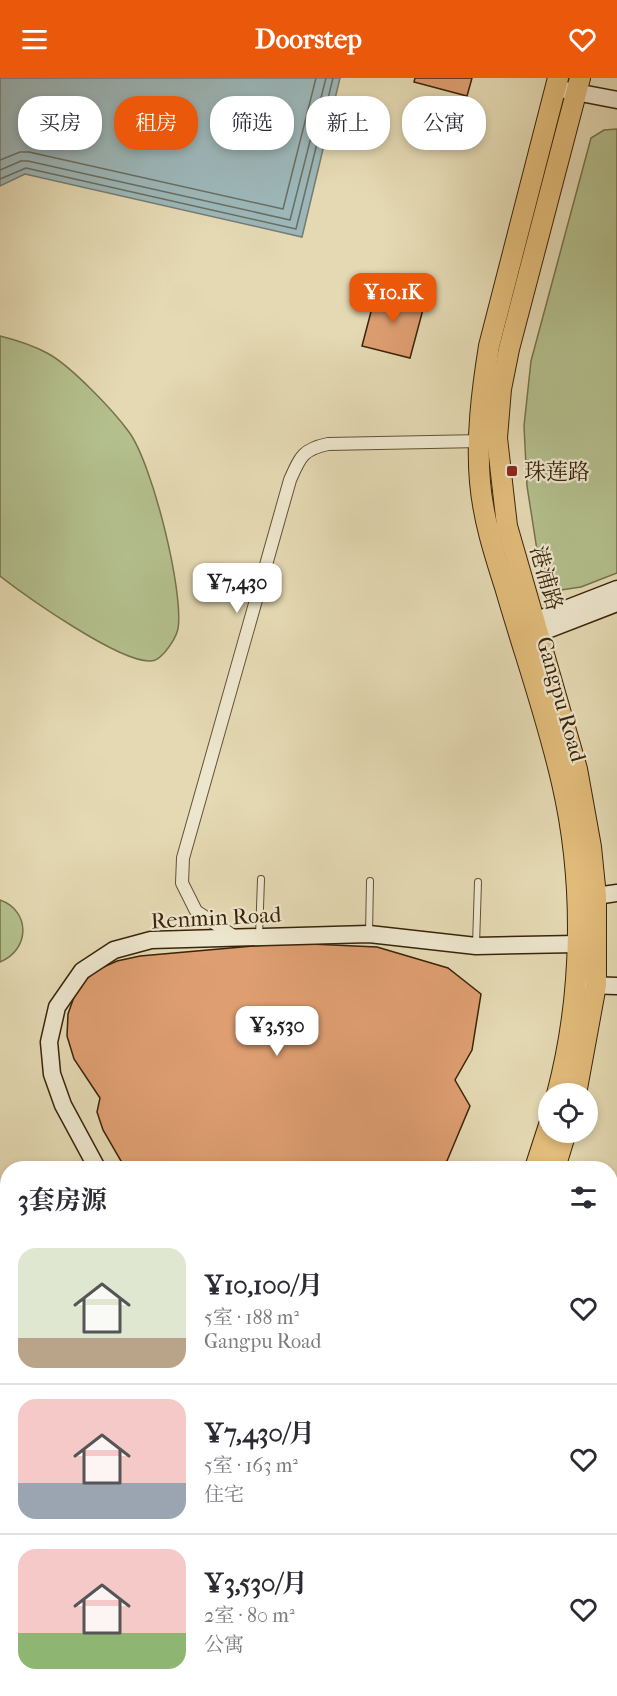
<!DOCTYPE html>
<html lang="zh">
<meta charset="utf-8">
<style>
:root{--surface:#fff;--page:#f7f7f7;--text:#2b2b33;--muted:#7c7c81;--line:#e1e1e2;--accent:#ea580c}
body{margin:0;font-family:"IM FELL French Canon","Noto Serif SC",serif;background:var(--page);color:var(--text);height:100vh;display:flex;flex-direction:column;font-size:22px;white-space:nowrap}
*{box-sizing:border-box;margin:0}
p{font-size:20px;color:var(--muted)}
.icon{flex:none;width:33px;height:33px;fill:none;stroke:currentColor;stroke-width:2;stroke-linecap:round;stroke-linejoin:round}
.map{position:relative;flex:1;overflow:hidden}
.side{position:absolute;left:0px;top:1083px;width:618px;height:536px;display:flex;flex-direction:column;background:var(--surface);border-radius:24px 24px 0 0;box-shadow:0 3px 9px #0003}
.side>*{flex:none}
.guide{position:absolute;left:18px;top:18px;width:582px;height:54px;display:flex;gap:12px}
.buttons{position:absolute;left:538px;top:1005px;display:grid;gap:12px}
.buttons a{display:grid;place-items:center;width:60px;height:60px;border-radius:50%;background:var(--surface);box-shadow:0 3px 9px #0003;font-size:30px}
.price{position:absolute;translate:-50% -51px;padding:0 14px;border-radius:12px;background:#fff;color:#222;font-size:20px;line-height:39px;filter:drop-shadow(0 2px 3px #0008)}
.price::after{content:'';position:absolute;left:50%;top:36px;width:18px;height:14px;margin-left:-9px;background:inherit;clip-path:polygon(0 0,100% 0,50% 100%)}
.price.active{background:var(--accent);color:#fff}
ul{padding:0;list-style:none}
li{display:flex;align-items:center;gap:18px;height:150px;padding:0 18px}
li+li{border-top:2px solid var(--line)}
li span{display:grid;place-items:center;flex:none;width:168px;height:120px;border-radius:18px;color:#555}
li>.icon{margin-inline-start:auto}
span .icon{width:72px;height:72px;fill:#fffc;stroke-width:1}
li b{font-size:26px}
h2{display:flex;justify-content:space-between;align-items:center;height:72px;padding:0 18px;font-size:26px}
.tag{padding:0 21px;border-radius:24px;background:var(--surface);box-shadow:0 3px 9px #0003;font-size:21px;line-height:54px}
.tag.active{background:var(--accent);color:#fff}
header{display:flex;justify-content:space-between;align-items:center;height:78px;padding:0 18px;background:var(--accent);color:#fff;font-size:27px;font-weight:700}
.map>svg:first-child{display:block}
.green{fill:#b3bf8d;stroke:#76724b;stroke-width:1.5}
.water{fill:#9cb7b9;stroke:#757c73;stroke-width:1.5}
.lines{fill:none;stroke-linecap:round;stroke-linejoin:round}
.shore{stroke:#6b6e61;stroke-width:1.5}
.building{fill:#de9e71;stroke:#3a2409;stroke-width:1.5}
.lane-casing{stroke:#645134;stroke-width:8}
.street-casing{stroke:#645134;stroke-width:14}
.secondary-casing{stroke:#3a2409;stroke-width:19}
.primary-casing{stroke:#3a2409;stroke-width:22}
.lane{stroke:#ede6ce;stroke-width:6}
.street{stroke:#ede6ce;stroke-width:12}
.secondary{stroke:#ede6ce;stroke-width:16}
.primary{stroke:#e2bc7a;stroke-width:20}
.poi-dot{fill:#8f2418;stroke:#ede6ce;stroke-width:2}
.labels{text-anchor:middle;stroke-width:4.5;stroke-linejoin:round;paint-order:stroke}
.poi-label{font-size:22px;fill:#3a2409;stroke:#ede6ce;text-anchor:start}
.street-label{font-size:22px;fill:#3a2409;stroke:#ede6ce}
</style>
<header><svg class="icon" aria-label="menu" viewBox="0 0 24 24"><path d="M4 6h16M4 12h16M4 18h16"/></svg>Doorstep<svg class="icon" aria-label="heart" viewBox="0 0 24 24"><path d="M12 20l-8-8c-3-5 5-10 8-4 3-6 11-1 8 4z"/></svg></header>
<div class="map">
<svg width="617" height="1618" viewBox="0 0 617 1618">
<rect width="100%" height="100%" fill="#e4d9b3"/>
<filter id="stains"><feTurbulence type="fractalNoise" baseFrequency=".00333" numOctaves="4"/><feColorMatrix values="0 0 0 0 .2 0 0 0 0 .09 0 0 0 0 .02 0 0 0 .5 -.17"/></filter>
<radialGradient id="worn" r=".72"><stop offset=".6" stop-color="#630" stop-opacity="0"/><stop offset="1" stop-color="#630" stop-opacity=".3"/></radialGradient>
<g class="green">
<polygon points="617,51 617,495 581,509 561,512 545,494 537,472 527,408 524,348 531,283 591,60 604,52"/>
<path d="M0,258C16,262 32,267 47,275C70,287 113,332 129,354C152,385 184,513 178,551C176,559 170,568 165,574C160,579 157,583 150,583C119,584 27,519 0,498Z"/>
<path d="M0,822C31,833 30,872 0,884Z"/>
<polygon points="256,1611 332,1611 335,1618 243,1618"/>
</g>
<polygon class="water" points="0,0 340,0 302,159 25,96 0,108"/>
<g class="lines">
<g class="shore">
<polyline points="0,82 20,74 29,74 283,131 316,0"/>
<polyline points="0,92 21,83 28,83 290,142 326,0"/>
<polyline points="0,101 26,90 296,151 333,0"/>
</g>
</g>
<g class="building">
<polygon points="415,0 472,0 467,18 414,4"/>
<polygon points="377,211 425,224 410,280 362,268"/>
<polygon points="288,865 377,869 448,890 481,916 472,972 455,1002 470,1028 444,1090 125,1090 103,1052 97,1034 100,1020 74,981 67,958 68,936 74,919 85,902 99,891 117,883 140,878"/>
<polygon points="610,1366 617,1371 617,1448 612,1454"/>
<polygon points="10,1611 40,1611 44,1618 14,1618"/>
<polygon points="186,1611 210,1611 197,1618 190,1618"/>
</g>
<g class="lines">
<g class="lane-casing">
<g id="lane">
<polyline points="369,855 370,803"/>
<polyline points="259,858 261,801"/>
<polyline points="476,867 478,804"/>
<polyline points="0,1463 8,1462"/>
</g>
</g>
<g class="street-casing">
<path id="street" d="M235,859L196,833L182,805L183,780L290,402C300,379 303,371 328,366L481,363"/>
</g>
<g class="secondary-casing">
<g id="secondary">
<polyline points="565,12 617,22"/>
<polyline points="617,511 519,549 518,555 524,561 617,525"/>
<polyline points="586,822 596,818 617,815"/>
<polyline points="586,907 617,908"/>
<polyline points="97,1090 63,1027 52,996 49,964 57,929 82,893 114,872 151,862 369,856 476,868 577,866"/>
<polyline points="610,1265 617,1269"/>
<polyline points="610,1559 617,1552"/>
<polyline points="551,1618 559,1611"/>
</g>
</g>
<g class="primary-casing">
<g id="primary">
<path d="M557,1016C583,917 585,805 562,705C547,639 524,575 505,509C494,475 483,440 480,404C476,359 482,312 489,268L558,0"/>
<polyline points="576,1016 596,907 596,818 591,769 577,691 507,448 497,360 501,311 509,271 580,0"/>
<polyline points="535,1090 549,1047"/>
<polyline points="555,1090 566,1054"/>
<polyline points="369,1611 373,1618"/>
<polyline points="391,1611 395,1618"/>
</g>
</g>
<use href="#lane" class="lane"/>
<use href="#street" class="street"/>
<use href="#secondary" class="secondary"/>
<use href="#primary" class="primary"/>
</g>
<rect class="poi-dot" x="506" y="387" width="12" height="12" rx="3"/>
<g class="labels">
<g class="poi-label">
<text x="524" y="401">珠莲路</text>
</g>
<g class="street-label">
<text transform="translate(547 500) rotate(74)" y="8">港浦路</text>
<text transform="translate(562 621) rotate(74)" y="8">Gangpu Road</text>
<text transform="translate(216 839) rotate(-3)" y="8">Renmin Road</text>
</g>
</g>
<rect width="100%" height="100%" filter="url(#stains)"/>
<rect width="100%" height="100%" fill="url(#worn)"/>
</svg>
<div class="buttons">
<a><svg class="icon" aria-label="locate" viewBox="0 0 24 24"><circle cx="12" cy="12" r="6"/><path d="M12 2v4M12 18v4M2 12h4M18 12h4"/></svg></a>
</div>
<b class="price active" style="left:393px;top:246px">¥10.1K</b>
<b class="price" style="left:237px;top:536px">¥7,430</b>
<b class="price" style="left:277px;top:979px">¥3,530</b>
<div class="guide">
<a class="tag">买房</a>
<a class="tag active">租房</a>
<a class="tag">筛选</a>
<a class="tag">新上</a>
<a class="tag">公寓</a>
</div>
<section class="side">
<h2>3套房源<svg class="icon" aria-label="filters" viewBox="0 0 24 24"><path d="M4 7h16M4 17h16"/><circle cx="9" cy="7" r="2"/><circle cx="15" cy="17" r="2"/></svg></h2>
<ul>
<li><span style="background:linear-gradient(#dfe7d0 75%,#b9a48a 0)"><svg class="icon" aria-label="home" viewBox="0 0 24 24"><path d="M3 11l9-7 9 7M6 9v11h12V9"/></svg></span><div><b>¥10,100/月</b><p>5室 · 188 m²</p><p>Gangpu Road</p></div><svg class="icon" aria-label="heart" viewBox="0 0 24 24"><path d="M12 20l-8-8c-3-5 5-10 8-4 3-6 11-1 8 4z"/></svg></li>
<li><span style="background:linear-gradient(#f6c9c9 70%,#9aa5b1 0)"><svg class="icon" aria-label="home" viewBox="0 0 24 24"><path d="M3 11l9-7 9 7M6 9v11h12V9"/></svg></span><div><b>¥7,430/月</b><p>5室 · 163 m²</p><p>住宅</p></div><svg class="icon" aria-label="heart" viewBox="0 0 24 24"><path d="M12 20l-8-8c-3-5 5-10 8-4 3-6 11-1 8 4z"/></svg></li>
<li><span style="background:linear-gradient(#f6c9c9 70%,#8fb573 0)"><svg class="icon" aria-label="home" viewBox="0 0 24 24"><path d="M3 11l9-7 9 7M6 9v11h12V9"/></svg></span><div><b>¥3,530/月</b><p>2室 · 80 m²</p><p>公寓</p></div><svg class="icon" aria-label="heart" viewBox="0 0 24 24"><path d="M12 20l-8-8c-3-5 5-10 8-4 3-6 11-1 8 4z"/></svg></li>
</ul>
</section>
</div>
